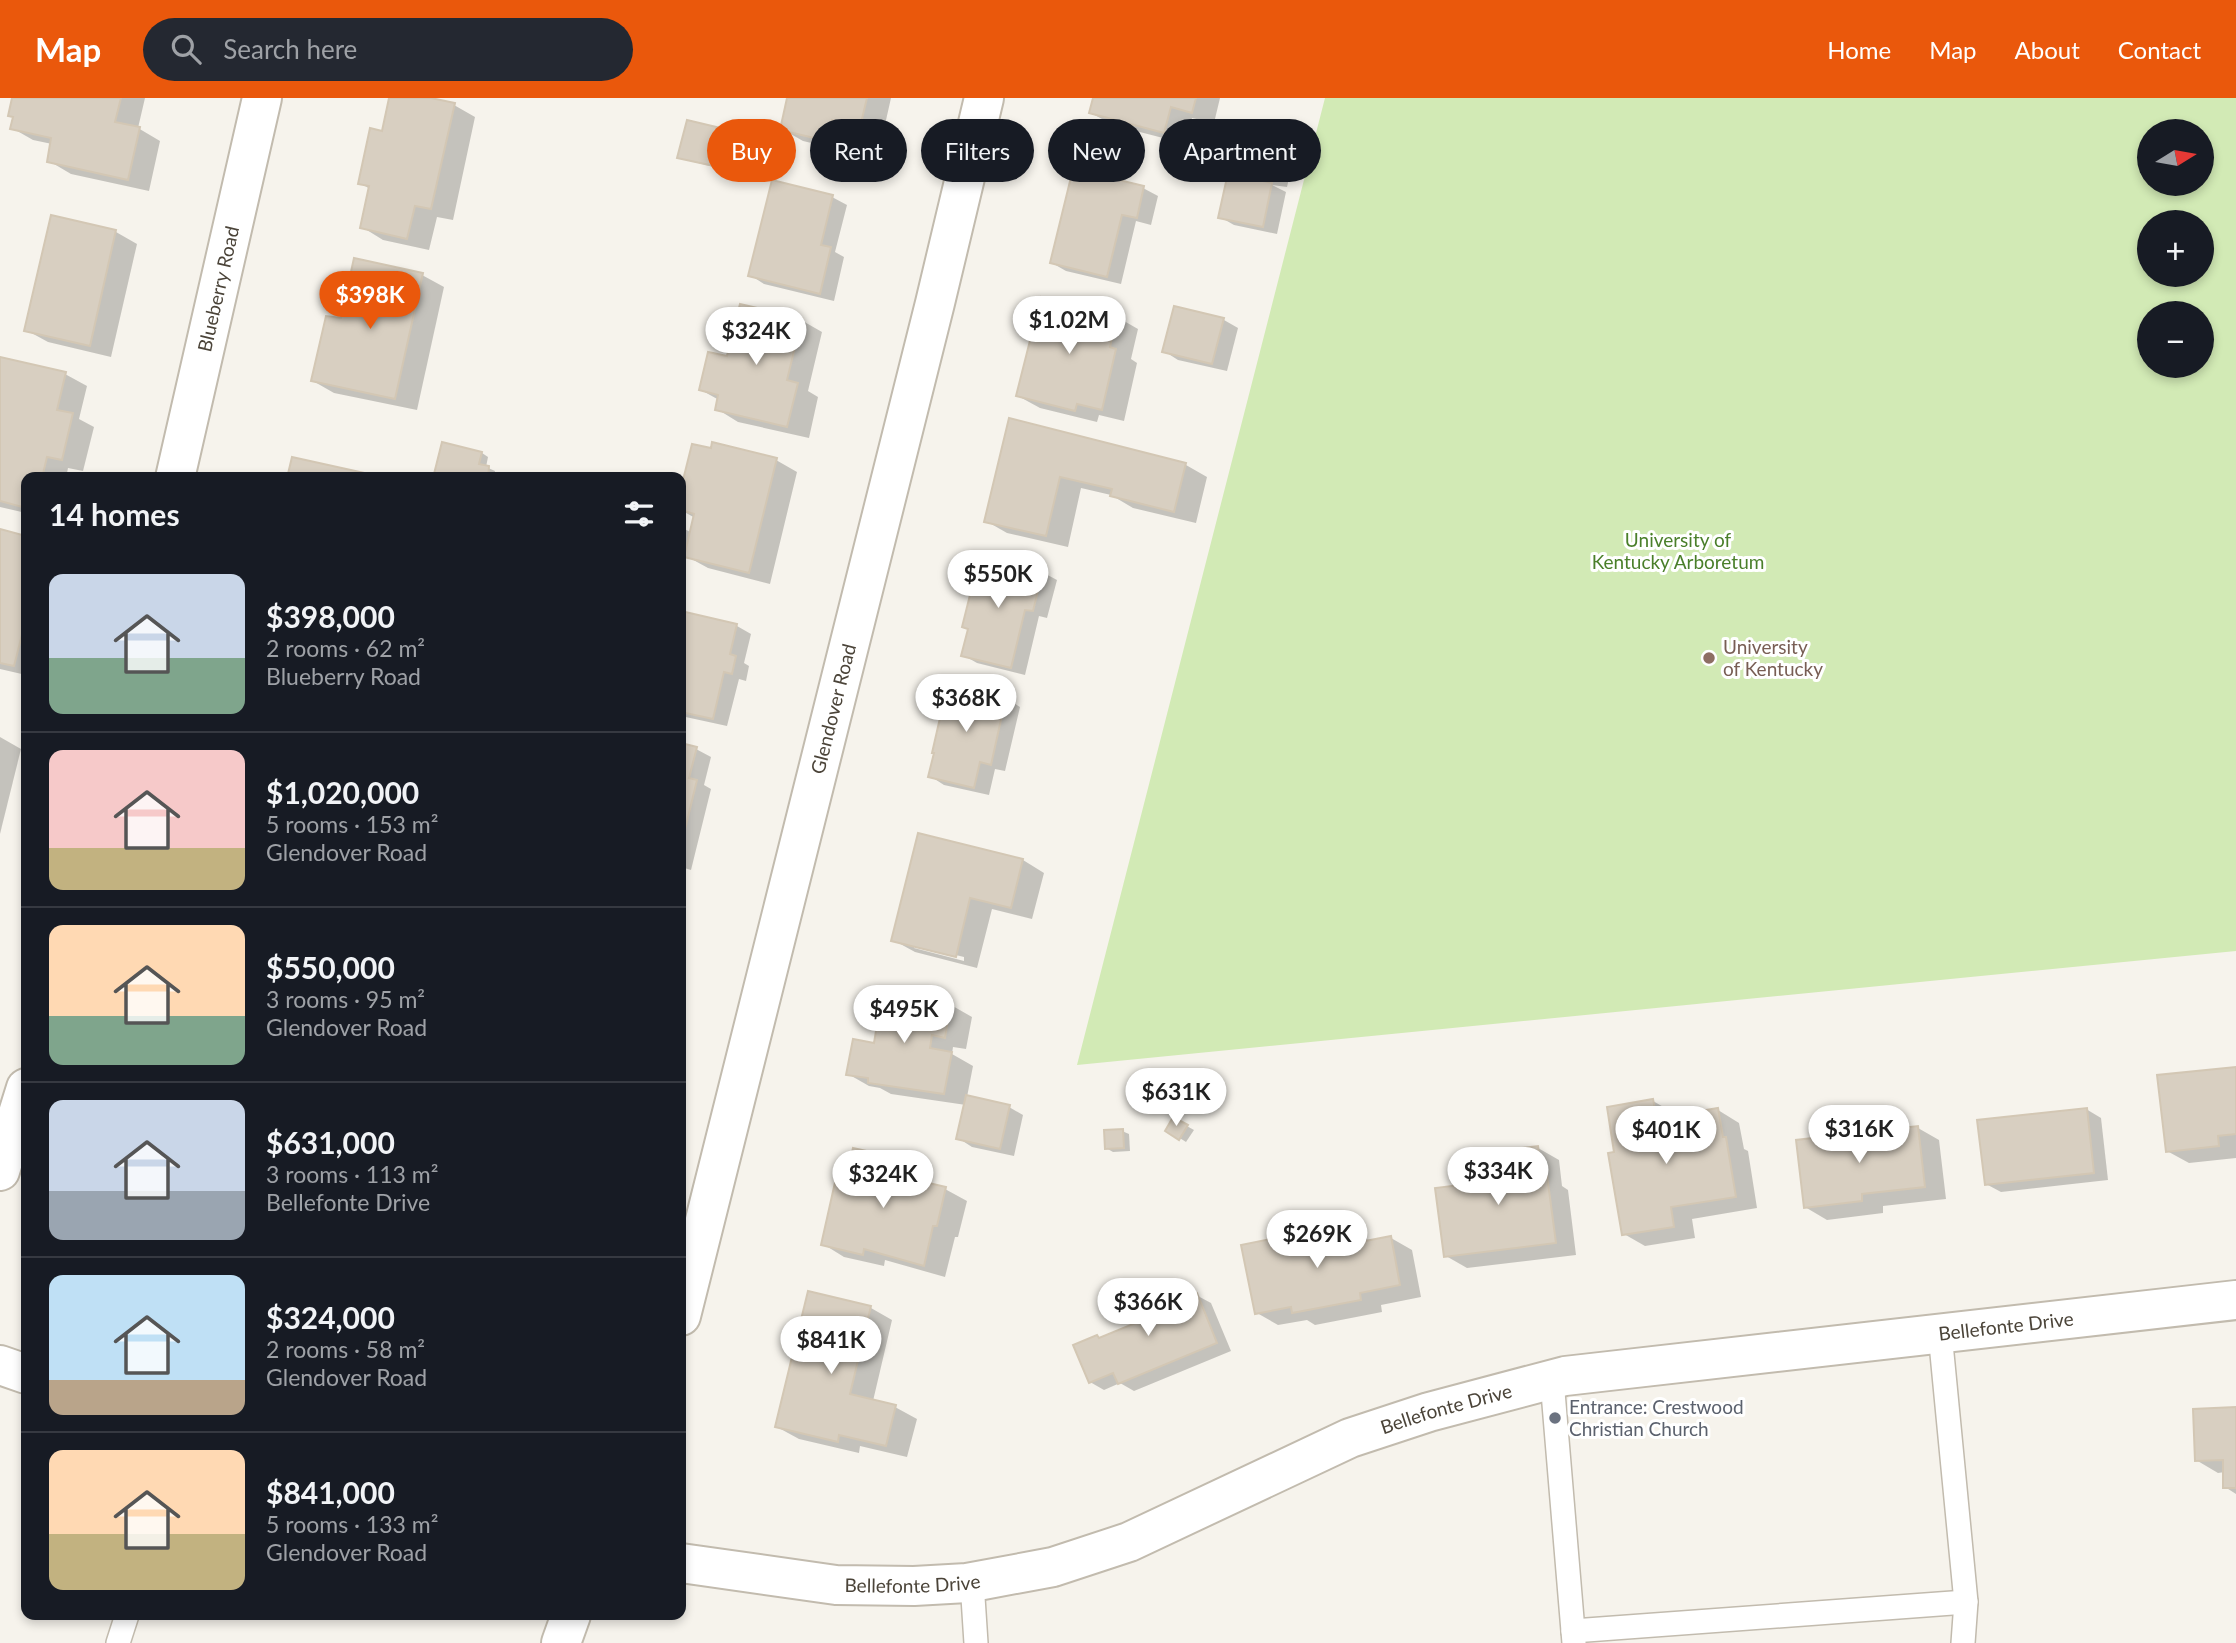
<!DOCTYPE html>
<meta charset="utf-8">
<style>
:root{--surface:#171b24;--page:#242831;--text:#f1f3f6;--muted:#9ea1a6;--line:#363941;--accent:#ea580c}
body{margin:0;font-family:Lato,sans-serif;background:var(--page);color:var(--text);height:100vh;display:flex;flex-direction:column;font-size:26px;white-space:nowrap}
*{box-sizing:border-box;margin:0}
p{font-size:23px;color:var(--muted)}
.icon{flex:none;width:38px;height:38px;fill:none;stroke:currentColor;stroke-width:2;stroke-linecap:round;stroke-linejoin:round}
.map{position:relative;flex:1;overflow:hidden}
.drawer{position:absolute;left:21px;top:374px;width:665px;height:1148px;display:flex;flex-direction:column;background:var(--surface);border-radius:14px;box-shadow:0 4px 10px #0003}
.drawer>*{flex:none}
.guide{position:absolute;left:707px;top:21px;width:665px;height:63px;display:flex;gap:14px}
.needle{width:46px;rotate:79deg}
.controls{position:absolute;left:2137px;top:21px;display:grid;gap:14px}
.controls a{display:grid;place-items:center;width:77px;height:77px;border-radius:50%;background:var(--surface);box-shadow:0 4px 10px #0003;font-size:35px}
.price{position:absolute;translate:-50% -60px;padding:0 16px;border-radius:24px;background:#fff;color:#222;font-size:23px;line-height:46px;filter:drop-shadow(0 2px 4px #0008)}
.price::after{content:'';position:absolute;left:50%;top:42px;width:21px;height:16px;margin-left:-10px;background:inherit;clip-path:polygon(0 0,100% 0,50% 100%)}
.price.on{background:var(--accent);color:#fff}
ul{padding:0;list-style:none}
li{display:flex;align-items:center;gap:21px;height:175px;padding:0 28px}
li+li{border-top:2px solid var(--line)}
li span{display:grid;place-items:center;flex:none;width:196px;height:140px;border-radius:14px;color:#555}
li>.icon{margin-inline-start:auto}
span .icon{width:84px;height:84px;fill:#fffc;stroke-width:1}
li b{font-size:30px}
h2{display:flex;justify-content:space-between;align-items:center;height:84px;padding:0 28px;font-size:30px}
.pill{padding:0 24px;border-radius:32px;background:var(--surface);box-shadow:0 4px 10px #0003;font-size:24px;line-height:63px}
.pill.on{background:var(--accent);color:#fff}
header{display:flex;align-items:center;gap:42px;box-sizing:border-box;height:98px;padding:0 35px;background:var(--accent);color:#fff}
header strong{font-size:33px}
nav{display:flex;gap:38px;margin-inline-start:auto;font-size:24px}
.search{width:490px;height:63px;background:var(--page);display:flex;align-items:center;gap:18px;box-sizing:border-box;padding:0 24px;border-radius:38px;color:var(--muted);font-size:26px}
.map>svg:first-child{display:block}
.green{fill:#d2eab5;fill-rule:evenodd}
.shadow{fill:#0003;fill-rule:evenodd}
.building{fill:#d8cfc1;stroke:#d3c7b4;stroke-width:2}
.lines{fill:none;stroke-linecap:round;stroke-linejoin:round}
.lane-casing{stroke:#c2bbae;stroke-width:26}
.street-casing{stroke:#c2bbae;stroke-width:42}
.lane{stroke:#fff;stroke-width:23}
.street{stroke:#fff;stroke-width:38}
.education-dot{fill:#8d6e63;stroke:#fff;stroke-width:2.5}
.worship-dot{fill:#6b7280;stroke:#fff;stroke-width:2.5}
.labels{text-anchor:middle;stroke-width:6;stroke-linejoin:round;paint-order:stroke}
.street-label{font-size:19px;fill:#4b4439;stroke:#fff}
.park-label{font-size:19px;fill:#4a7f2a;stroke:#fff}
.education-label{font-size:19px;fill:#785e54;stroke:#fff;text-anchor:start}
.worship-label{font-size:19px;fill:#5b616d;stroke:#fff;text-anchor:start}
</style>
<header>
<strong>Map</strong>
<div class="search"><svg class="icon" aria-label="search" viewBox="0 0 24 24"><circle cx="10" cy="10" r="6"/><path d="M15 15l6 6"/></svg>Search here</div>
<nav><a>Home</a><a>Map</a><a>About</a><a>Contact</a></nav>
</header>
<div class="map">
<svg width="2236" height="1545" viewBox="0 0 2236 1545">
<rect width="100%" height="100%" fill="#f6f3ec"/>
<path class="green" d="M1325,0H2236V853L1077,967ZM2149,33H2202V86H2149ZM2149,124H2202V177H2149ZM2149,215H2202V268H2149Z"/>
<g class="shadow">
<polygon points="14,0 145,0 138,30 160,43 149,93 71,76 49,63 52,46 33,42 12,30 15,20"/>
<polygon points="391,0 423,0 454,7 475,19 453,122 437,119 429,152 383,142 362,129 370,91 360,85 384,35"/>
<polygon points="789,0 891,0 882,40 854,33 849,54 803,43 782,31"/>
<polygon points="1095,0 1220,0 1214,25 1192,20 1186,46 1113,27 1091,15"/>
<polygon points="728,33 734,37 726,72 686,62 680,59"/>
<polygon points="1282,42 1296,50 1287,89 1272,87 1286,94 1277,136 1234,127 1220,119 1244,80 1229,71"/>
<polygon points="1143,90 1158,98 1151,127 1136,123 1121,186 1066,173 1052,165"/>
<polygon points="832,99 847,107 835,154 844,159 834,203 764,186 750,177"/>
<polygon points="116,134 137,146 111,259 48,244 26,232"/>
<polygon points="422,177 444,189 417,312 334,295 313,283 342,222"/>
<polygon points="1042,201 1117,219 1138,231 1131,261 1137,265 1124,323 1099,317 1097,324 1040,310 1018,298"/>
<polygon points="1175,211 1224,222 1238,230 1227,273 1178,262 1164,253"/>
<polygon points="801,222 822,234 808,293 818,299 809,340 738,324 717,311 719,302 701,292 728,260"/>
<polygon points="0,267 65,276 87,288 79,321 94,329 83,373 68,370 66,380 26,380 26,415 0,409"/>
<polygon points="1011,322 1186,367 1207,379 1196,425 1133,410 1111,397 1081,390 1068,449 1007,435 986,423"/>
<polygon points="443,346 482,355 488,359 486,369 495,373 494,380 435,380"/>
<polygon points="693,348 776,362 797,374 770,486 708,470 686,458 688,451 681,449 681,429 692,435 695,420 681,412 681,397"/>
<polygon points="0,433 26,439 26,577 0,571"/>
<polygon points="1042,474 1057,482 1047,520 1039,518 1025,577 977,565 963,557"/>
<polygon points="681,514 737,528 751,536 744,565 749,568 746,583 739,581 727,628 681,618"/>
<polygon points="1006,600 1020,609 1005,673 995,671 989,697 944,687 930,678"/>
<polygon points="0,639 21,651 0,736"/>
<polygon points="681,647 696,651 711,659 704,687 711,691 691,772 681,769"/>
<path d="M1023,762L1044,775L1032,821L992,811L977,870L915,854L893,842ZM914,847L964,859V863L914,850Z"/>
<polygon points="885,895 951,907 972,919 966,951 953,949 952,956 973,968 967,999 1009,1009 1023,1017 1014,1058 972,1049 958,1040 966,1007 891,996 880,990 869,988 848,976 875,947 878,930 868,924 882,912"/>
<polygon points="2236,970 2236,1060 2189,1065 2167,1053"/>
<polygon points="1653,1003 1674,1015 1680,1047 1718,1012 1739,1025 1744,1051 1748,1053 1757,1110 1692,1121 1695,1140 1645,1148 1624,1136 1616,1055"/>
<polygon points="2086,1011 2101,1020 2108,1082 2001,1094 1986,1086"/>
<polygon points="1174,1021 1194,1032 1186,1044 1167,1032"/>
<polygon points="1918,1030 1939,1042 1946,1101 1883,1108 1883,1115 1827,1122 1805,1109"/>
<polygon points="1122,1033 1129,1036 1130,1053 1113,1054 1106,1050"/>
<polygon points="1538,1050 1559,1062 1562,1088 1568,1092 1576,1157 1467,1170 1446,1158 1487,1086"/>
<polygon points="855,1052 907,1063 928,1076 926,1086 945,1091 967,1103 958,1139 955,1139 945,1179 885,1162 884,1168 844,1159 823,1146 847,1084"/>
<polygon points="1346,1128 1367,1141 1368,1144 1391,1140 1412,1152 1421,1199 1381,1207 1382,1214 1315,1227 1307,1222 1278,1227 1257,1215"/>
<polygon points="1159,1188 1173,1196 1177,1205 1196,1197 1211,1205 1231,1253 1134,1293 1120,1285 1104,1292 1090,1284 1097,1239 1101,1241 1146,1223"/>
<polygon points="871,1210 892,1222 873,1303 895,1309 917,1321 907,1359 860,1348 859,1355 799,1341 777,1329"/>
<polygon points="2236,1311 2236,1396 2225,1389 2225,1374 2218,1375 2196,1362"/>
</g>
<g class="building">
<polygon points="12,0 121,0 115,24 140,29 128,82 47,64 51,40 10,31 13,19 8,18"/>
<polygon points="389,0 431,0 455,5 431,111 415,108 407,141 360,130 369,88 358,86 370,30 382,33"/>
<polygon points="787,0 867,0 860,29 832,22 827,43 780,32"/>
<polygon points="1093,0 1196,0 1192,15 1171,9 1164,35 1089,15"/>
<polygon points="687,22 729,32 719,69 677,60"/>
<polygon points="1237,30 1283,40 1273,82 1227,72"/>
<polygon points="1073,71 1144,88 1137,120 1122,117 1107,179 1050,165"/>
<polygon points="1228,75 1272,85 1263,129 1218,120"/>
<polygon points="772,82 833,97 821,147 831,149 820,196 748,178"/>
<polygon points="51,117 116,132 90,248 24,233"/>
<polygon points="354,160 423,175 395,301 311,283 326,218 341,220"/>
<polygon points="1041,199 1117,217 1110,249 1116,251 1102,312 1077,306 1075,313 1016,298"/>
<polygon points="740,206 802,220 787,282 798,285 787,329 715,312 718,297 699,292 708,254 727,258"/>
<polygon points="1174,208 1224,220 1212,266 1162,254"/>
<polygon points="0,259 66,274 57,312 73,315 62,362 47,359 42,380 26,380 26,410 0,403"/>
<polygon points="1009,320 1186,365 1174,414 1110,398 1112,391 1060,379 1046,438 984,424"/>
<polygon points="442,344 482,354 479,366 489,368 488,380 433,380"/>
<polygon points="712,344 777,360 749,475 684,459 694,416 681,412 681,390 692,346 711,350"/>
<polygon points="292,359 387,380 287,380"/>
<polygon points="0,431 26,438 26,521 14,568 0,565"/>
<polygon points="980,457 1043,473 1033,513 1025,512 1011,570 961,558 968,531 962,529"/>
<polygon points="681,513 737,526 730,556 736,558 732,576 724,574 713,621 681,614"/>
<polygon points="948,585 1006,599 991,667 980,664 974,690 928,679 934,655 932,655"/>
<polygon points="681,645 697,649 689,680 697,682 681,748"/>
<polygon points="918,735 1023,761 1011,810 970,800 956,859 891,843"/>
<polygon points="884,893 951,905 945,940 932,937 930,950 952,954 944,996 868,985 868,980 846,977 853,941 874,945 877,927 866,925 868,907 881,910"/>
<polygon points="2236,969 2236,1036 2218,1038 2219,1048 2166,1054 2157,977"/>
<polygon points="966,997 1010,1007 1000,1051 956,1041"/>
<polygon points="1653,1001 1660,1040 1643,1042 1645,1051 1682,1045 1677,1017 1718,1010 1723,1039 1726,1039 1736,1099 1671,1109 1674,1129 1622,1137 1608,1055 1614,1054 1607,1009"/>
<polygon points="2087,1010 2094,1075 1985,1087 1977,1022"/>
<polygon points="1173,1019 1188,1027 1179,1042 1165,1033"/>
<polygon points="1918,1028 1925,1089 1862,1096 1862,1103 1804,1110 1796,1042"/>
<polygon points="1123,1031 1124,1050 1105,1051 1104,1032"/>
<polygon points="1538,1048 1542,1078 1547,1077 1556,1145 1444,1159 1435,1090 1485,1084 1482,1055"/>
<polygon points="853,1050 907,1062 903,1079 946,1089 937,1128 933,1128 924,1168 864,1151 863,1157 821,1147 836,1080 846,1082"/>
<polygon points="1346,1126 1350,1146 1391,1138 1400,1187 1360,1195 1361,1202 1292,1215 1291,1209 1255,1216 1241,1147"/>
<polygon points="1159,1186 1168,1207 1197,1195 1217,1245 1118,1286 1113,1275 1089,1285 1073,1247 1097,1237 1099,1240 1143,1222 1132,1197"/>
<polygon points="808,1193 871,1208 850,1296 896,1307 886,1348 839,1337 838,1344 775,1329"/>
<polygon points="2236,1309 2236,1390 2223,1390 2223,1362 2195,1363 2193,1311"/>
</g>
<g class="lines">
<g class="lane-casing">
<g id="lane">
<polyline points="1940,1235 1966,1504 1963,1545"/>
<polyline points="1552,1282 1574,1545"/>
<polyline points="972,1484 976,1545"/>
<polyline points="1573,1533 1966,1504"/>
<polyline points="118,1545 127,1517"/>
</g>
</g>
<g class="street-casing">
<g id="street">
<path id="s1" d="M175,380L262,0"/>
<polyline points="0,1073 26,990"/>
<path id="s2" d="M681,1218L935,205L984,0"/>
<polyline points="0,1267 26,1276"/>
<path id="s3" d="M681,1465L836,1487L914,1488L967,1485L1053,1469L1129,1444L1350,1340L1429,1314L1565,1278L2236,1202"/>
<polyline points="561,1545 571,1517"/>
</g>
</g>
<use href="#lane" class="lane"/>
<use href="#street" class="street"/>
</g>
<circle class="education-dot" cx="1709" cy="560" r="7"/>
<circle class="worship-dot" cx="1555" cy="1320" r="7"/>
<g class="labels">
<g class="street-label">
<text dy="7" stroke="none"><textPath href="#s1" startOffset="194">Blueberry Road</textPath></text>
<text dy="7" stroke="none"><textPath href="#s2" startOffset="626">Glendover Road</textPath></text>
<text dy="7" stroke="none"><textPath href="#s3" startOffset="1367">Bellefonte Drive</textPath></text>
<text dy="7" stroke="none"><textPath href="#s3" startOffset="800">Bellefonte Drive</textPath></text>
<text dy="7" stroke="none"><textPath href="#s3" startOffset="233">Bellefonte Drive</textPath></text>
</g>
<g class="park-label">
<text x="1678" y="449">University of<tspan x="1678" dy="22">Kentucky Arboretum</tspan></text>
</g>
<g class="education-label">
<text x="1723" y="556">University<tspan x="1723" dy="22">of Kentucky</tspan></text>
</g>
<g class="worship-label">
<text x="1569" y="1316">Entrance: Crestwood<tspan x="1569" dy="22">Christian Church</tspan></text>
</g>
</g>
</svg>
<div class="controls">
<a><svg class="needle" viewBox="-14 -14 28 28"><path d="M0-13l5 13h-10z" fill="#e53935"/><path d="M0 13l5-13h-10z" fill="#9ea1a6"/></svg></a>
<a>+</a>
<a>−</a>
</div>
<b class="price on" style="left:370px;top:233px">$398K</b>
<b class="price" style="left:1069px;top:258px">$1.02M</b>
<b class="price" style="left:756px;top:269px">$324K</b>
<b class="price" style="left:998px;top:512px">$550K</b>
<b class="price" style="left:966px;top:636px">$368K</b>
<b class="price" style="left:904px;top:947px">$495K</b>
<b class="price" style="left:1176px;top:1030px">$631K</b>
<b class="price" style="left:1859px;top:1067px">$316K</b>
<b class="price" style="left:1666px;top:1068px">$401K</b>
<b class="price" style="left:1498px;top:1109px">$334K</b>
<b class="price" style="left:883px;top:1112px">$324K</b>
<b class="price" style="left:1317px;top:1172px">$269K</b>
<b class="price" style="left:1148px;top:1240px">$366K</b>
<b class="price" style="left:831px;top:1278px">$841K</b>
<div class="guide">
<a class="pill on">Buy</a>
<a class="pill">Rent</a>
<a class="pill">Filters</a>
<a class="pill">New</a>
<a class="pill">Apartment</a>
</div>
<section class="drawer">
<h2>14 homes<svg class="icon" aria-label="filters" viewBox="0 0 24 24"><path d="M4 7h16M4 17h16"/><circle cx="9" cy="7" r="2"/><circle cx="15" cy="17" r="2"/></svg></h2>
<ul>
<li><span style="background:linear-gradient(#c9d6e8 60%,#7fa58c 0)"><svg class="icon" aria-label="home" viewBox="0 0 24 24"><path d="M3 11l9-7 9 7M6 9v11h12V9"/></svg></span><div><b>$398,000</b><p>2 rooms · 62 m²</p><p>Blueberry Road</p></div></li>
<li><span style="background:linear-gradient(#f6c9c9 70%,#c2b280 0)"><svg class="icon" aria-label="home" viewBox="0 0 24 24"><path d="M3 11l9-7 9 7M6 9v11h12V9"/></svg></span><div><b>$1,020,000</b><p>5 rooms · 153 m²</p><p>Glendover Road</p></div></li>
<li><span style="background:linear-gradient(#ffd9b3 65%,#7fa58c 0)"><svg class="icon" aria-label="home" viewBox="0 0 24 24"><path d="M3 11l9-7 9 7M6 9v11h12V9"/></svg></span><div><b>$550,000</b><p>3 rooms · 95 m²</p><p>Glendover Road</p></div></li>
<li><span style="background:linear-gradient(#c9d6e8 65%,#9aa5b1 0)"><svg class="icon" aria-label="home" viewBox="0 0 24 24"><path d="M3 11l9-7 9 7M6 9v11h12V9"/></svg></span><div><b>$631,000</b><p>3 rooms · 113 m²</p><p>Bellefonte Drive</p></div></li>
<li><span style="background:linear-gradient(#bfe0f5 75%,#b9a48a 0)"><svg class="icon" aria-label="home" viewBox="0 0 24 24"><path d="M3 11l9-7 9 7M6 9v11h12V9"/></svg></span><div><b>$324,000</b><p>2 rooms · 58 m²</p><p>Glendover Road</p></div></li>
<li><span style="background:linear-gradient(#ffd9b3 60%,#c2b280 0)"><svg class="icon" aria-label="home" viewBox="0 0 24 24"><path d="M3 11l9-7 9 7M6 9v11h12V9"/></svg></span><div><b>$841,000</b><p>5 rooms · 133 m²</p><p>Glendover Road</p></div></li>
</ul>
</section>
</div>
